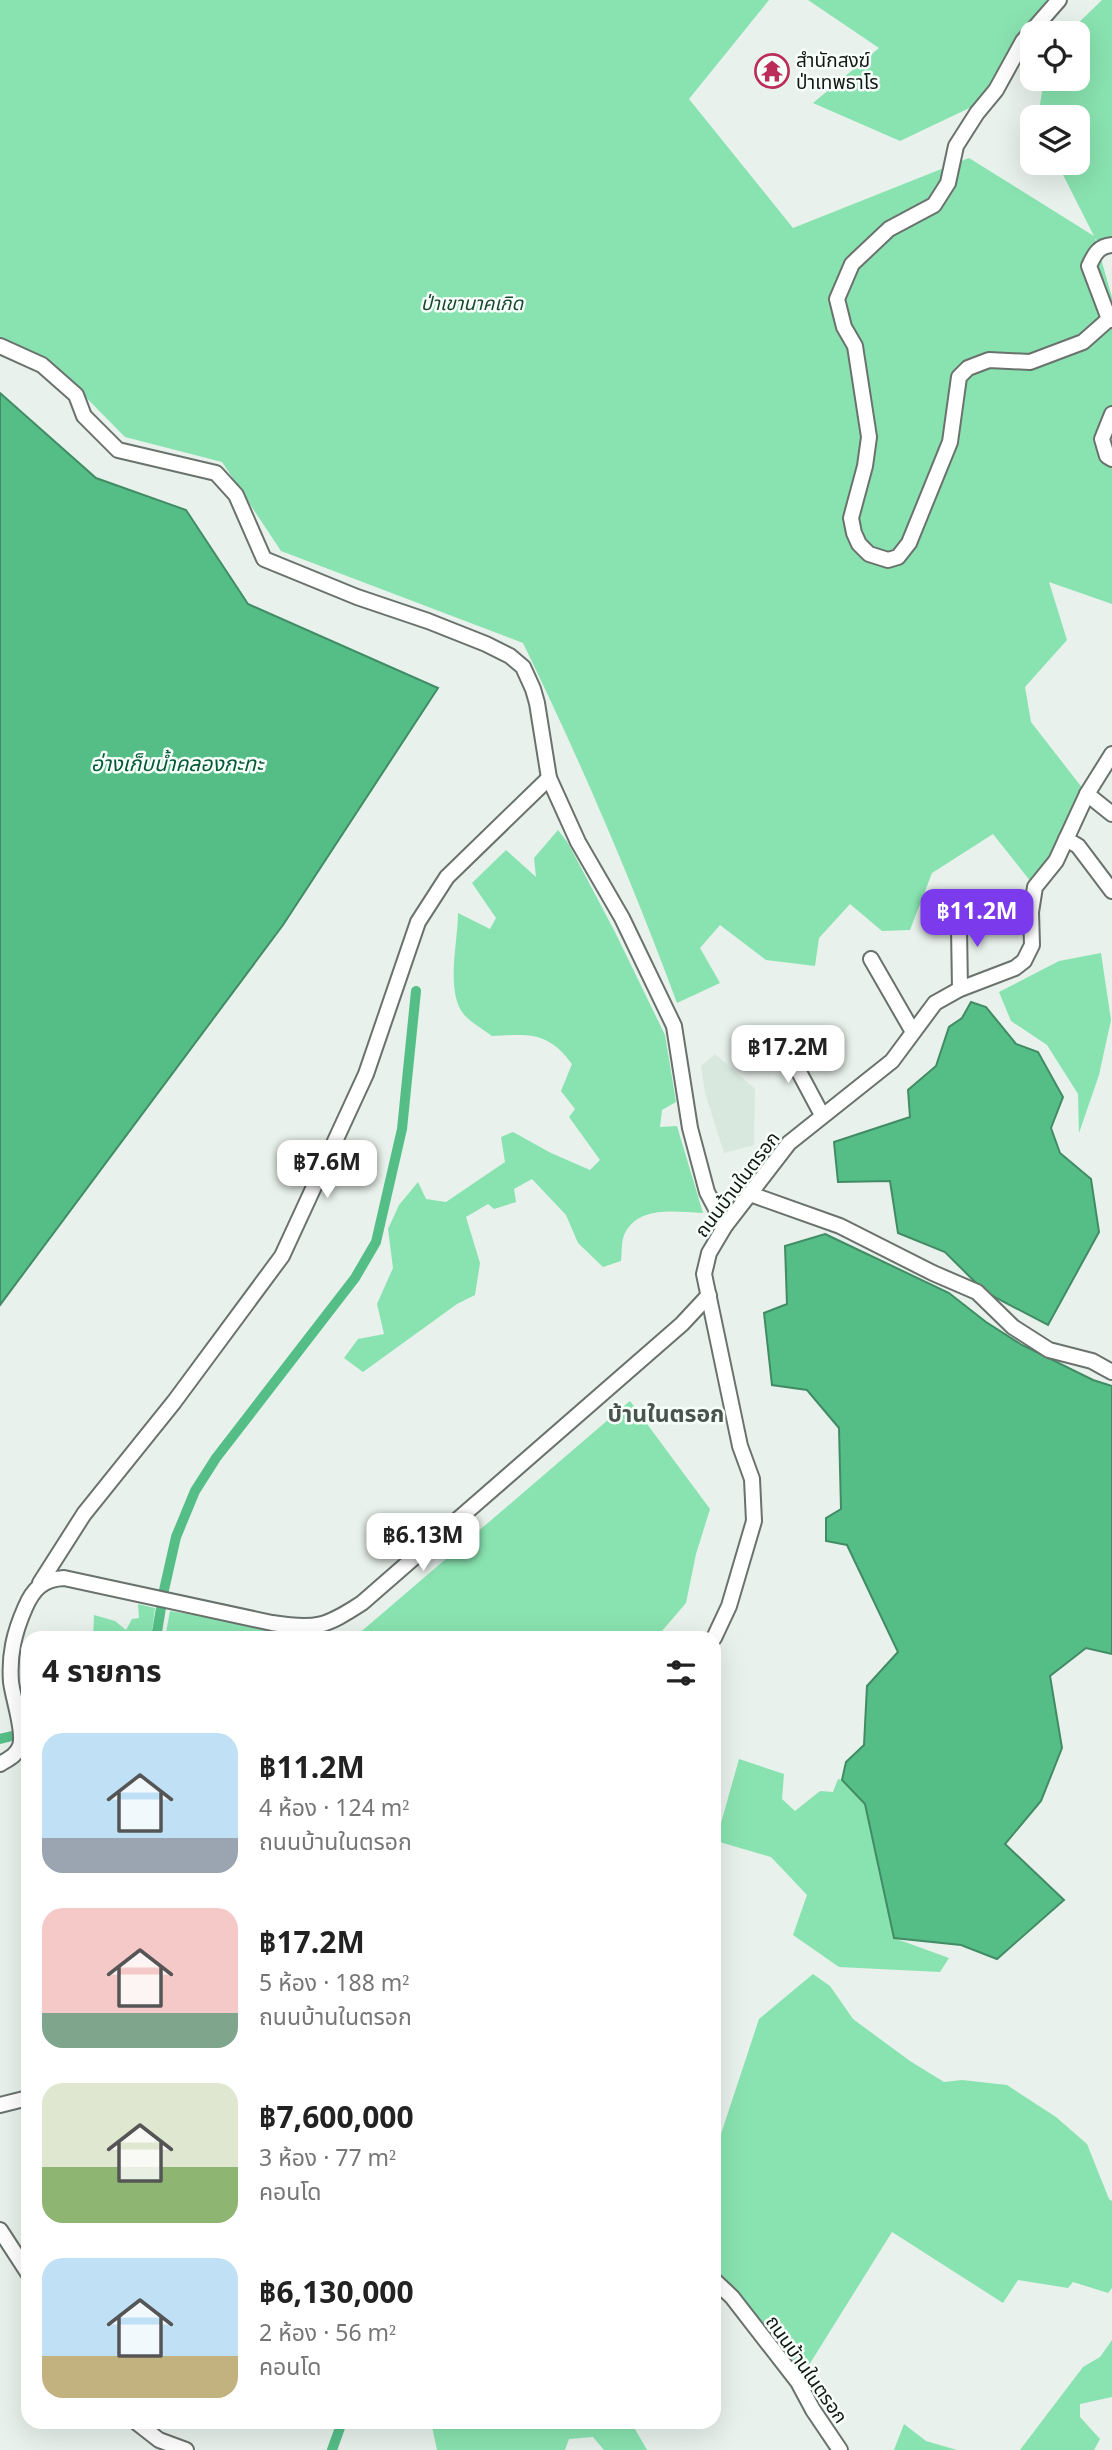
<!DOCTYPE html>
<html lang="th">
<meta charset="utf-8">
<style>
:root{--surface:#fff;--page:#f6f6f6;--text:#222;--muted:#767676;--accent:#7c3aed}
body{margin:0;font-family:Georgia,"Noto Sans Thai",serif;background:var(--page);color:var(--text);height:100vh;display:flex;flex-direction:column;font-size:26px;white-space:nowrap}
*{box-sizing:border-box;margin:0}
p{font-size:23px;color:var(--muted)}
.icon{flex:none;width:38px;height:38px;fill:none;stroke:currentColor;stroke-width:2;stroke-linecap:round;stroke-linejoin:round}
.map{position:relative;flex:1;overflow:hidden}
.panel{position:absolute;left:21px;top:1631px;width:700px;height:798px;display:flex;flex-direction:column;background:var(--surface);border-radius:21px;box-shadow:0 7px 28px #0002}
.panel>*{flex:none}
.buttons{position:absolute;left:1020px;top:21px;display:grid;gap:14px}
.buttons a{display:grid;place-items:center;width:70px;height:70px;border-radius:14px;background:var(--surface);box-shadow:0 7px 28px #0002;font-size:35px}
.price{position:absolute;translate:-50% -60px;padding:0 16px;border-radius:14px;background:#fff;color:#222;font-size:23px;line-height:46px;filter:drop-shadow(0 2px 4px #0008)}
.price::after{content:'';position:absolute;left:50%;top:42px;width:21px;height:16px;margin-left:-10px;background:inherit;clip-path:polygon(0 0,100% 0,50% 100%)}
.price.on{background:var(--accent);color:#fff}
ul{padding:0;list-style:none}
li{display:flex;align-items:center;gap:21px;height:175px;padding:0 21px}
li span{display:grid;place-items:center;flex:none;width:196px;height:140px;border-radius:21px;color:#555}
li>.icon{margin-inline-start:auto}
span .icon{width:84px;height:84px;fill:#fffc;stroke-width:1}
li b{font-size:30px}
h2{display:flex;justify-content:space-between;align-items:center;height:84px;padding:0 21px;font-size:30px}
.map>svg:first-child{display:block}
.built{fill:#d8e8de}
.green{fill:#89e3b0}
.water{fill:#55be87;stroke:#418c64;stroke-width:2}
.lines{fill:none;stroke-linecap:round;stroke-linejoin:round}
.canal{stroke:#55be87;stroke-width:10}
.minor-casing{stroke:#6a726d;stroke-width:18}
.minor{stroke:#fff;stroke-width:14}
.labels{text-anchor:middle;stroke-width:5;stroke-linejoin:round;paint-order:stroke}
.poi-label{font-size:19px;fill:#131614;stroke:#f6fff9;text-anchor:start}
.park-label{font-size:19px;font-style:italic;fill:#1b4730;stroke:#f6fff9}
.street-label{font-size:19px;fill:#131614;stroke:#f6fff9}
.water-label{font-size:21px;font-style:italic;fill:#035935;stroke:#f6fff9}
.quarter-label{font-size:23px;font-weight:bold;fill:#4b534e;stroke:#f6fff9}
</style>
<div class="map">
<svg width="1112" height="2450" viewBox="0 0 1112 2450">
<rect width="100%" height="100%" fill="#e8f1ec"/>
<polygon class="built" points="715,1054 755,1089 754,1145 724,1153 705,1093 701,1066"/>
<g class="green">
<path d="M0,0H769L689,99L793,228L969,158L1094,236L1057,163H1078V117H1038L1044,79H1078V33H1068L1102,0H1112V242L1102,248L1095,238L1112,297V421L1105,443L1112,451V604L1049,582L1067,640L1025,687L1031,722L1087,794L1035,887L993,834L932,873L910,930L882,931L850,904L819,938L815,966L766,960L720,925L700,948L720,983L677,1003C632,881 580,760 523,643L281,551L222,462L125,437L51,362L0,339Z"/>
<polygon points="808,0 1064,0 1023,41 1001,93 900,141 813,103 879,48"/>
<path d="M558,830L568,843L615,932L665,1035L676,1102L662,1110L660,1127L677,1126L703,1213C676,1212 640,1205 625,1233C621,1240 622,1253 621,1261L603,1267L578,1243L566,1215L532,1179L514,1189L516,1202L494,1209L488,1204L466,1217L480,1263L475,1295L457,1304L363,1372L344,1358L358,1339L384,1334L377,1304L393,1268L388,1229L399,1205L418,1182L426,1199L446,1202L505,1162L501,1137L513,1132L551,1153L590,1170L600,1160L569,1117L575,1109L561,1091L572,1064C548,1031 529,1034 492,1036C483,1029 468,1021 462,1012C446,987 458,942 458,913L490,929L496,918L472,883L506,850L536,877L534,858Z"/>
<polygon points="1101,953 1111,1020 1099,1075 1079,1133 1078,1094 1047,1045 1011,1021 999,992 1059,961"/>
<polygon points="630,1401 710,1509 696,1554 686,1603 656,1638 351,1638 363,1630"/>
<polygon points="138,1604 155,1608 151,1638 93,1638 94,1615 115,1621 126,1630 132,1619 139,1618"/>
<polygon points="170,1611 269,1627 289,1638 268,1638 266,1635 263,1638 248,1638 241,1632 230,1638 165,1638"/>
<polygon points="739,1759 784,1774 782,1799 795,1811 820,1791 833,1792 838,1779 842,1780 865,1803 894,1938 949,1958 940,1972 839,1967 793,1935 807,1895 771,1857 716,1841"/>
<polygon points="813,1974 830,1986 853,2019 910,2061 944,2082 962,2080 1007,2085 1056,2117 1087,2144 1109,2199 1112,2201 1112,2288 1108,2293 1073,2282 1068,2288 1018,2280 1003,2303 892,2232 804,2373 714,2268 714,2148 718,2143 759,2019"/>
<polygon points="1112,2340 1112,2397 1080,2404 1080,2417 1100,2439 1094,2450 1020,2450 1083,2367 1100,2357"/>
<polygon points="431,2422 631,2422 647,2450 604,2450 593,2437 569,2439 565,2450 437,2450"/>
<polygon points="904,2424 926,2441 957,2450 894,2450"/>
</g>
<g class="water">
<polygon points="0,393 96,478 186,510 248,604 438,688 283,925 0,1305"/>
<polygon points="971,1002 986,1007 1016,1044 1038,1052 1063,1097 1051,1128 1060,1153 1091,1179 1099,1232 1048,1325 985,1292 945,1252 898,1233 890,1181 838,1182 834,1142 910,1117 908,1090 936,1066 949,1027 962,1018"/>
<polygon points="825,1234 949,1293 986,1322 1022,1345 1093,1380 1112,1386 1112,1654 1086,1648 1050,1676 1062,1748 1041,1801 1005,1844 1064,1900 997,1959 961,1945 894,1938 865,1804 842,1780 846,1762 864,1745 867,1686 898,1652 847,1545 826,1541 826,1518 841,1509 839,1428 807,1390 772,1385 764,1313 787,1304 785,1246"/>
</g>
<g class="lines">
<g class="canal">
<polyline points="164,1590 176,1537 195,1491 216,1458 355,1278 376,1242 402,1129 416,991"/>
<polyline points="156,1638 161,1608"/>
<polyline points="0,1739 12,1736"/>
<polyline points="332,2450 342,2422"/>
</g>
<g class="minor-casing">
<g id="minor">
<polyline points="1059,0 1023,41 996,90 977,113 956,146 948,183 934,205 889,229 852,264 837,299 844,327 855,346 869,437 865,466 851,518 854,533 859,544 869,554 888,560 898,557 909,543 950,442 959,377 968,368 989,360 1030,362 1083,342 1109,319 1112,320"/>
<path d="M1109,319L1089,266C1094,255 1098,246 1112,245"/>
<polyline points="0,346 42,365 76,395 84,416 118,450 216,473 236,495 264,559 357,597 428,621 486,644 510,656 523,667 533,689 537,703 549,778 578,842 622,918 674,1026 690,1128 707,1192 725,1226"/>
<polyline points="1112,414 1102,439 1107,456 1112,459"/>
<polyline points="1087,794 1112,814"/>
<polyline points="1066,839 1078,846 1112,891"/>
<polyline points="871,959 913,1032"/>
<polyline points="960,989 959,928 990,907"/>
<polyline points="782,1040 822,1115"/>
<polyline points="750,1194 840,1226 933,1273 977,1292 1013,1327 1049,1350 1092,1361 1112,1372"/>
<polyline points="40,1583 84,1514 174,1402 282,1256 366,1074 418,922 447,877 549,778"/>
<polyline points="714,1638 729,1606 754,1521 752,1479 740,1446 704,1274 709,1253 725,1226 789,1143 892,1061 935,1003 960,989 1015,968 1024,961 1032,945 1031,912 1035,887 1056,861 1087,794 1112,754"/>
<path d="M0,1764C8,1759 16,1756 20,1746C25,1732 13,1699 11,1682C9,1655 14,1633 25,1608C33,1589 43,1579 64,1578L272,1623C316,1630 325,1627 362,1603L682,1324L709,1295"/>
<polyline points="0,2105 28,2098"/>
<polyline points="0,2230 28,2273"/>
<polyline points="714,2280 732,2297 798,2382 813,2410 840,2450"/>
<polyline points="136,2422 159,2440 186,2450"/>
</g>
</g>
<use href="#minor" class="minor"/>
</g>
<defs>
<g id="temple-ring" transform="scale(1.75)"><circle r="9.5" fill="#f6fff9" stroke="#bb2c58" stroke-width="1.5"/><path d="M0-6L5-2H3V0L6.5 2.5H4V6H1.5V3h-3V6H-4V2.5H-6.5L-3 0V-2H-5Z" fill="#bb2c58"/></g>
</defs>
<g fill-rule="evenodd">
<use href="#temple-ring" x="772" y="71"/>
</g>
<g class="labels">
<g class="poi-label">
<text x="796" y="67">สำนักสงฆ์<tspan x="796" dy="22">ป่าเทพธาโร</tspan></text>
</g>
<g class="park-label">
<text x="472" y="310">ป่าเขานาคเกิด</text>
</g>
<g class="street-label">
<text transform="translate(737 1184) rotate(-53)" y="7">ถนนบ้านในตรอก</text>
<text transform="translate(807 2369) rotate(55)" y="7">ถนนบ้านในตรอก</text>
</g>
<g class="water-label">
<text x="177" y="771">อ่างเก็บน้ำคลองกะทะ</text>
</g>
<g class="quarter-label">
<text x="666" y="1422">บ้านในตรอก</text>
</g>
</g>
</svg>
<div class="buttons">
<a><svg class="icon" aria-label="locate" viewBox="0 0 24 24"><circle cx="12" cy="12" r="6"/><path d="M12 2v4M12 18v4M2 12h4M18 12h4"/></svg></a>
<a><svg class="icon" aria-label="layers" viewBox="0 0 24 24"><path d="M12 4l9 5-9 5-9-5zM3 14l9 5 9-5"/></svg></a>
</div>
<b class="price on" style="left:977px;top:949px">฿11.2M</b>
<b class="price" style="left:788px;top:1085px">฿17.2M</b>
<b class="price" style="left:327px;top:1200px">฿7.6M</b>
<b class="price" style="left:423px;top:1573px">฿6.13M</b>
<section class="panel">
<h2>4 รายการ<svg class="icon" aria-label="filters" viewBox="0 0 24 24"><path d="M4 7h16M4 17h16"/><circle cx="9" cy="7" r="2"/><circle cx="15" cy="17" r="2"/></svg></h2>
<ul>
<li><span style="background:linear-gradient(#bfe0f5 75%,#9aa5b1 0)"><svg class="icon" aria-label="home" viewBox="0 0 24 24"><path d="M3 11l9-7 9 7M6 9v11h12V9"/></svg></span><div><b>฿11.2M</b><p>4 ห้อง · 124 m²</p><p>ถนนบ้านในตรอก</p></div></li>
<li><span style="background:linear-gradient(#f6c9c9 75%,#7fa58c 0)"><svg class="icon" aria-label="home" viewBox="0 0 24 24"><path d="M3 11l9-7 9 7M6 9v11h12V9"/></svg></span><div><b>฿17.2M</b><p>5 ห้อง · 188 m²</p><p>ถนนบ้านในตรอก</p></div></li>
<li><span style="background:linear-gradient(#dfe7d0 60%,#8fb573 0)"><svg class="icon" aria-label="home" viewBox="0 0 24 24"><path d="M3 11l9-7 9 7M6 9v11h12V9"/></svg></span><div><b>฿7,600,000</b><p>3 ห้อง · 77 m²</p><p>คอนโด</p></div></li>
<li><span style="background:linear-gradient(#bfe0f5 70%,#c2b280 0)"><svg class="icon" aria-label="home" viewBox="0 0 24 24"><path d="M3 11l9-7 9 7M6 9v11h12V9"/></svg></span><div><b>฿6,130,000</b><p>2 ห้อง · 56 m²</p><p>คอนโด</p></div></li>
</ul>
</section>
</div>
